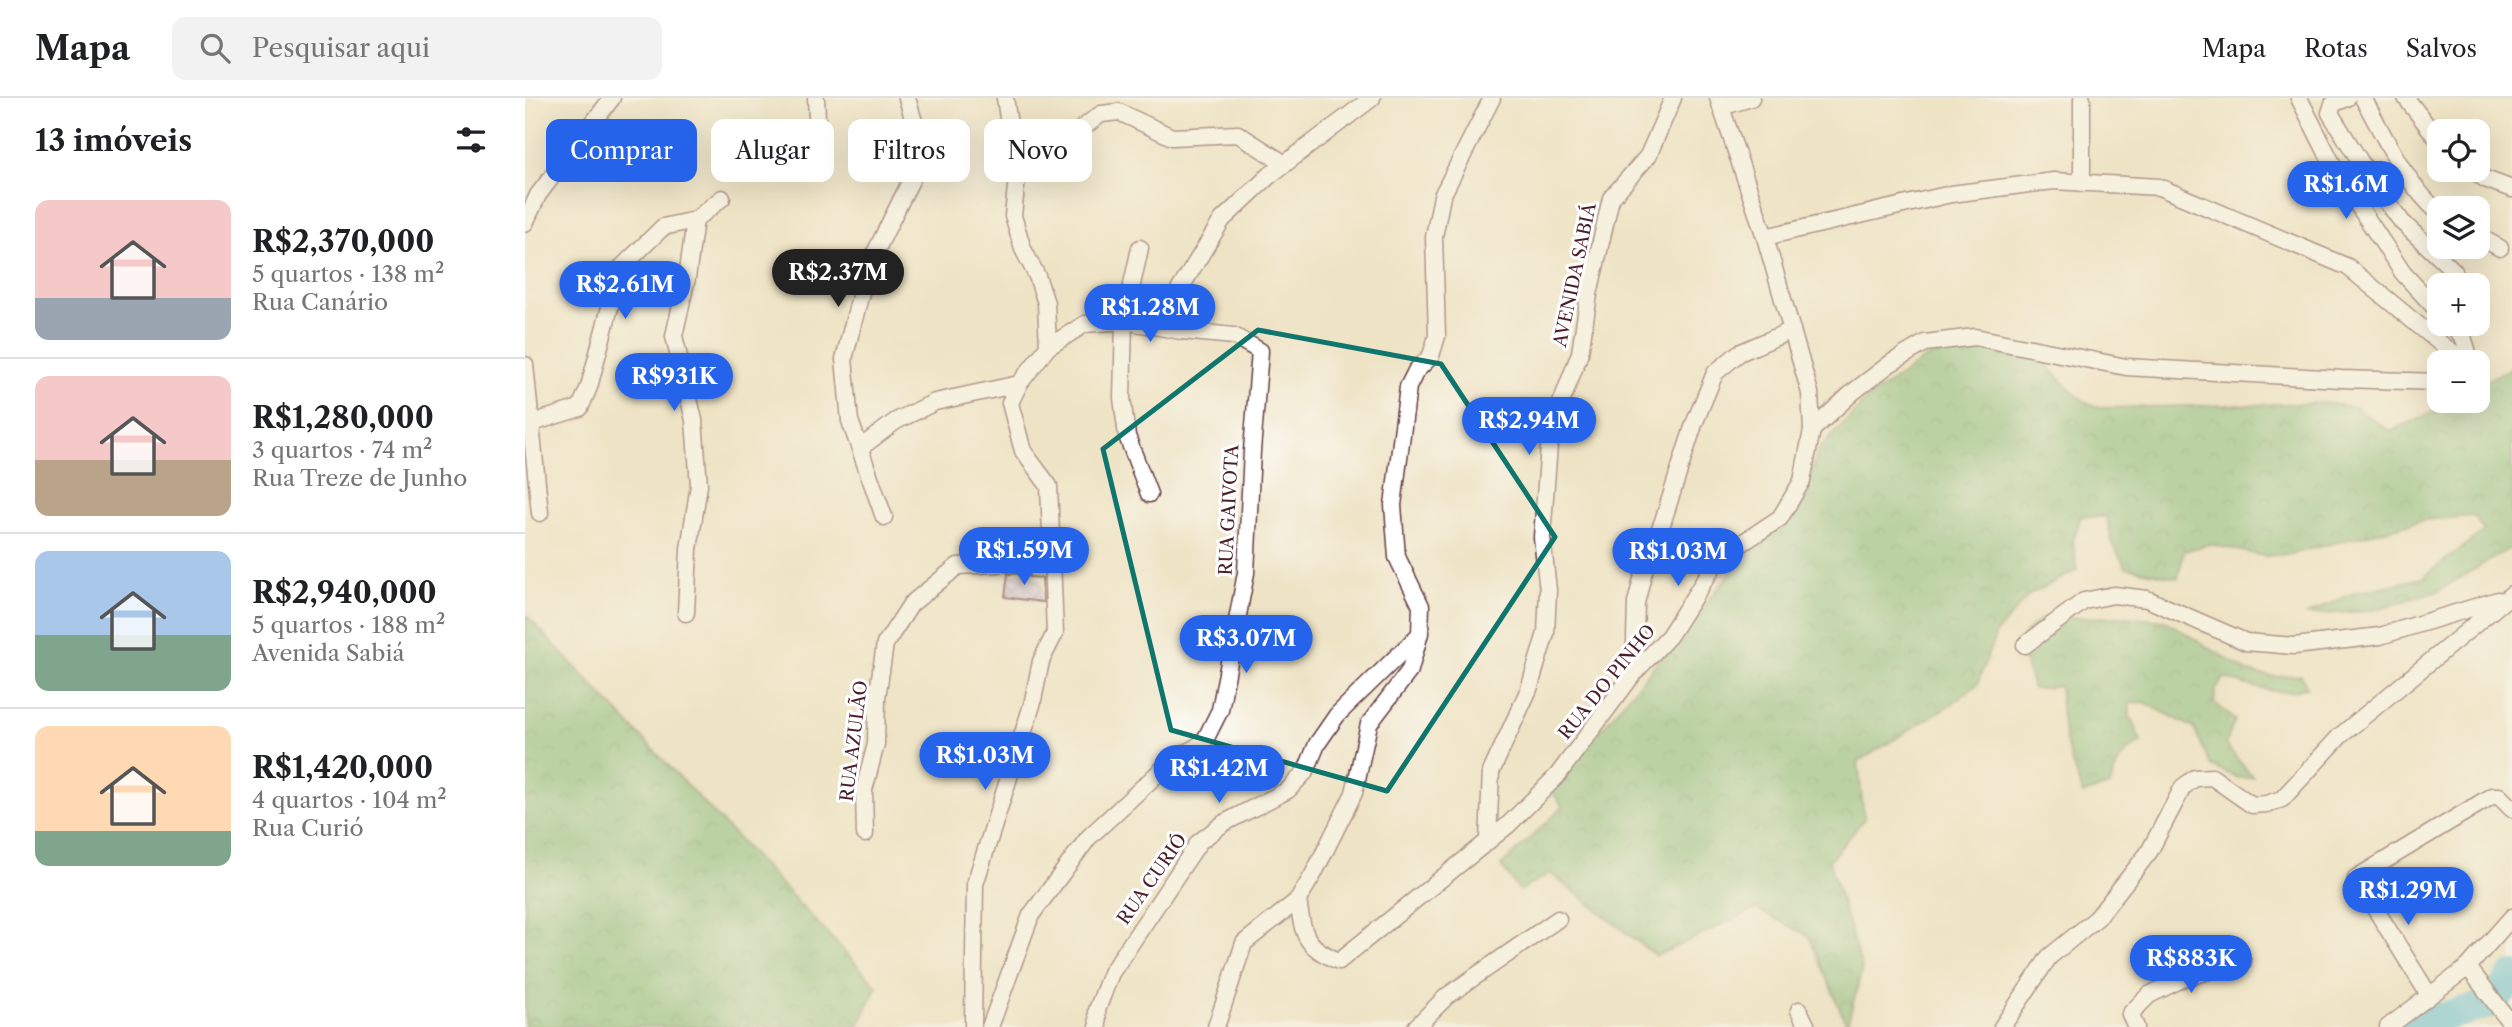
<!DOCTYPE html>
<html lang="pt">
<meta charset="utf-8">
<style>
:root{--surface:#fff;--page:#f2f2f2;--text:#202124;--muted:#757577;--line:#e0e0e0;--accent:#2563eb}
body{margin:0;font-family:"Libre Caslon Text",serif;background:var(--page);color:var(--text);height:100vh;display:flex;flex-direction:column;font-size:26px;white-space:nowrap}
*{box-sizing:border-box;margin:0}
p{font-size:23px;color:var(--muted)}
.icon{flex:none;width:38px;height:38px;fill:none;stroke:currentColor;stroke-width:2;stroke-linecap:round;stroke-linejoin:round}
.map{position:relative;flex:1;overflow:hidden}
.sheet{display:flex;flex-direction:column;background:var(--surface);width:525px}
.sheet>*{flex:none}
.hud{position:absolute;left:21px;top:21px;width:665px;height:63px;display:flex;gap:14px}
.buttons{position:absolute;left:1902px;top:21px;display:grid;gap:14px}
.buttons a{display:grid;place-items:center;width:63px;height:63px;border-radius:14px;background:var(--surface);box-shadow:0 7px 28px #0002;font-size:35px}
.price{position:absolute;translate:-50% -60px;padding:0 16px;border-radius:24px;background:var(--accent);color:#fff;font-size:23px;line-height:46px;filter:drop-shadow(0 2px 4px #0008)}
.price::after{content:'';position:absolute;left:50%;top:42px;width:21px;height:16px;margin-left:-10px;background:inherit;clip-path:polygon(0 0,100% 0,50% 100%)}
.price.active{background:#222;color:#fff}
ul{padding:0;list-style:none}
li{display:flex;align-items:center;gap:21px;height:175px;padding:0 35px}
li+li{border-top:2px solid var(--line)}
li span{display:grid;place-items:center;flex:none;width:196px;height:140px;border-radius:14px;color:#555}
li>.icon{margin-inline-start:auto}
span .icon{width:84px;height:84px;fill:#fffc;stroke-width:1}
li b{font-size:30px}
h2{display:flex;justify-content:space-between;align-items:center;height:84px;padding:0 35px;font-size:30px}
.pill{padding:0 24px;border-radius:14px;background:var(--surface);box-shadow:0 7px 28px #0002;font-size:24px;line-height:63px}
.pill.active{background:var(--accent);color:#fff}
header{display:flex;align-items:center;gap:42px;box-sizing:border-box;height:98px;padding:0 35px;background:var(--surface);border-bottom:2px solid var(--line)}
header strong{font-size:33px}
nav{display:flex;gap:38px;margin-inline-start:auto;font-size:24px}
.search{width:490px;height:63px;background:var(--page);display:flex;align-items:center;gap:18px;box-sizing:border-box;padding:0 24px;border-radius:14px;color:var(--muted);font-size:26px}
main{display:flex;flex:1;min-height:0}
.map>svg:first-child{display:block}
.forest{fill:url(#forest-crowns);stroke:#646d52;stroke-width:2}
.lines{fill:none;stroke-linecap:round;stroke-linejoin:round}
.river{stroke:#62c3e1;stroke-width:30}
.building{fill:url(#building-cross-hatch)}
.street-casing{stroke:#633c42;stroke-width:19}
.street{stroke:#fff;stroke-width:16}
.marked{fill:none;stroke:#0f766e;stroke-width:5;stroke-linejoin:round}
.labels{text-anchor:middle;stroke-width:6;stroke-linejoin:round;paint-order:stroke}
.street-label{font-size:18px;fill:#4a1f2b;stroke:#fff}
</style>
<header>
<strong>Mapa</strong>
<div class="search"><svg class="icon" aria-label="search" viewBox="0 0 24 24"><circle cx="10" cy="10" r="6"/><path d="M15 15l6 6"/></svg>Pesquisar aqui</div>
<nav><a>Mapa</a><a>Rotas</a><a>Salvos</a></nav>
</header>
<main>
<section class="sheet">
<h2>13 imóveis<svg class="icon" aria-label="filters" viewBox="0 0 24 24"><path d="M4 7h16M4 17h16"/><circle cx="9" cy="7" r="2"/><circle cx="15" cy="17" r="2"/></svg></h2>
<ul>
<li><span style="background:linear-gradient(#f6c9c9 70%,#9aa5b1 0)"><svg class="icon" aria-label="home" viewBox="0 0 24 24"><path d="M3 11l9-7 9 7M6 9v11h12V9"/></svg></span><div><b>R$2,370,000</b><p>5 quartos · 138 m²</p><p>Rua Canário</p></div></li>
<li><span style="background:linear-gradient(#f6c9c9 60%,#b9a48a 0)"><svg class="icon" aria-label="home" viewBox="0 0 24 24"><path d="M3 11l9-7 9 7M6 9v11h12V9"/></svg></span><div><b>R$1,280,000</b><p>3 quartos · 74 m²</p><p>Rua Treze de Junho</p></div></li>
<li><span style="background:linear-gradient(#a9c7e8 60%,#7fa58c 0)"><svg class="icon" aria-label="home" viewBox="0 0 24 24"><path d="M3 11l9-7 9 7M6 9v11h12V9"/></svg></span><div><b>R$2,940,000</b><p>5 quartos · 188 m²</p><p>Avenida Sabiá</p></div></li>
<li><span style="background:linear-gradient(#ffd9b3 75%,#7fa58c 0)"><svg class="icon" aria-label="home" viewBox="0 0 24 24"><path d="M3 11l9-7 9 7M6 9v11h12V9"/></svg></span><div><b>R$1,420,000</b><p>4 quartos · 104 m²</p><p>Rua Curió</p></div></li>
</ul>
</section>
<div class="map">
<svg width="1987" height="929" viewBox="0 0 1987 929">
<defs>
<pattern id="forest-crowns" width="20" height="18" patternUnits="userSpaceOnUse" patternTransform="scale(1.75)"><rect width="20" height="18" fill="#7ebb7a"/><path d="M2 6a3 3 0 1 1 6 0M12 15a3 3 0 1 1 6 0" fill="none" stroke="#699764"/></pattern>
<pattern id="building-cross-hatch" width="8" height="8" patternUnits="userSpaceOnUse" patternTransform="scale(1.75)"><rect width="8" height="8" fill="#c0add7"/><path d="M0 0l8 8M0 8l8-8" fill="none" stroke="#9e8caf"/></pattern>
</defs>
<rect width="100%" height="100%" fill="#fff"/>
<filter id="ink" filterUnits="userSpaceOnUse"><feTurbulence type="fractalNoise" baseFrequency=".0143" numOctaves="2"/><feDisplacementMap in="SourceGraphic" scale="14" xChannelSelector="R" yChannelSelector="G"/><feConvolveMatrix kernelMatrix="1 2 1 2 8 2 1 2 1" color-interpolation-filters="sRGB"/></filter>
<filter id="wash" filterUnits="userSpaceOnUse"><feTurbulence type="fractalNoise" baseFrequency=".00686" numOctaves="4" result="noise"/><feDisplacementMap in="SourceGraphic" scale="28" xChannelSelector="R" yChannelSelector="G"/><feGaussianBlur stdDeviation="1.57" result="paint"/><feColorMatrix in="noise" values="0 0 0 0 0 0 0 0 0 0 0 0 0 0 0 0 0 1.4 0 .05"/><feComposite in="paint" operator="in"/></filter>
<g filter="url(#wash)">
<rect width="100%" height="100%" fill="#eee3c5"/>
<g class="forest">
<path d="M1453,248C1471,249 1496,249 1512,259C1534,274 1547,302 1575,310L1800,305L1829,309L1865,333L1935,303H1953V287L1987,269V449L1911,494L1844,513L1781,517L1829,495L1897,480L1959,433L1949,418L1899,422L1766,456L1739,458L1684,446L1659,453L1653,480L1601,469L1587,445L1582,419L1556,418L1548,443L1552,472L1504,497L1471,535L1452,587L1428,605L1333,664L1339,721L1304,763L1337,871L1322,928L1284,838L1231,811L1131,858L1025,775L995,793L976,768L1038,709L1026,692L1225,452L1256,429L1279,399L1293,352L1341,302L1402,259Z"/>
<polygon points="0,516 352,888 333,929 0,929"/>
<path d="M1600,519L1641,523L1723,574L1750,579L1776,577L1782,589C1757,601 1725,587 1699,580L1691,591L1689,605L1710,622L1700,647L1728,679L1714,680L1687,669L1669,630L1619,604L1605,605V618L1616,644C1595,655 1591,667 1585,688L1558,696C1542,656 1536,631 1535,588L1508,591L1496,551L1498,537L1508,527L1519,520Z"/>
</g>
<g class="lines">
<polyline class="river" points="1886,929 1889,926 1962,907 1977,894 1987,878"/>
</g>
<g id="blocks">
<polygon class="building" points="504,475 504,479 517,480 518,504 480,499 483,476"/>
</g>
</g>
<g filter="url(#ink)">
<use href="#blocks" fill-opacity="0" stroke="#633c42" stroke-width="2"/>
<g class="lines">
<g class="street-casing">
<g id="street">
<polyline points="291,0 293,40"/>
<polyline points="480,0 492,79 488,118 498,151 512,178 521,205 523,249"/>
<polyline points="1557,0 1557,85"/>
<polyline points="1774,0 1813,77 1878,175 1914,214"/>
<polyline points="1822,0 1808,6 1805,15 1851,89 1877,124 1929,173"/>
<path d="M1838,0C1860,39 1880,85 1914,115"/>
<polyline points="1881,0 1914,43"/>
<polyline points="1196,9 1226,0"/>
<polyline points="1947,72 1960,81 1987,91"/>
<polyline points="492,79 576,16 594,14 647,39 713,36 760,66"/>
<polyline points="0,125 13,97 87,0"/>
<polyline points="1953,138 1975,150"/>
<polyline points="1240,139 1426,96 1529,83 1634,89 1823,169 1938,264"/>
<polyline points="615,150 599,223 597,300 602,338 624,396"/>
<polyline points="642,212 697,122 745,77 847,0"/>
<polyline points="605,224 657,233"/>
<polyline points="1926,226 1938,239 1946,264"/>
<polyline points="0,267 15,415"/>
<polyline points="7,325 55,310 64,289 95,171 138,129 170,122 197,100"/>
<polyline points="1287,332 1328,294 1366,265 1400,245 1450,239 1601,269 1817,281 1914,284"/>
<polyline points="335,350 371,323 410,304 494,286"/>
<polyline points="359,419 325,323 319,261 342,171 395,64 395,44 382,0"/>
<polyline points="161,515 164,451 174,387 169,322 149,238 162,180 170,122"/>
<polyline points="1500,547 1559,503 1589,497 1622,501 1721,544 1769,548 1855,538 1973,502"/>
<polyline points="1109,575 1111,505 1121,465 1138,423 1169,326 1190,275 1214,255 1267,232"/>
<polyline points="340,736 339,692 351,646 352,600 360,546 386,506 433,468 527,463"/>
<polyline points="963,743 966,674 1004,591 1021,535 1023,492 1017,439 1025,334 1055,255 1064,196 1086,100 1123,58 1148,0"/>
<path d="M773,802C778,836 779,849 814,863L983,727L1032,678L1109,575L1144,538L1193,461L1255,420L1277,383L1287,332L1285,295L1240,139L1193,0"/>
<polyline points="1943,869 1987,927"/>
<polyline points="1904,897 1831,780 1967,698 1974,698 1987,711"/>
<polyline points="1274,912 1282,929"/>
<polyline points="448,929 450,786 507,607 516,563 530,535 524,388 498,353 485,305 494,286 523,249 560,226 599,223 642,212"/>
<polyline points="465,929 506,817 564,739 642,667 679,644 695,612 721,475 727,353 735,253 709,238 657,233 642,212"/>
<polyline points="573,929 572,912 586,875 674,744 699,725 763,692 781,673 792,646 812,617 894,537"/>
<polyline points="691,929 719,845 773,802 789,775 829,695 844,626 885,572 895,535 896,508 872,459 868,407 883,289 891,273 906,258 912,238 909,139 917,98 967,0"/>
<polyline points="891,929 922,898 1033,821"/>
<polyline points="1477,929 1524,859 1572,820 1624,754 1658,689 1670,680 1687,679 1727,707 1741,706 1757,701 1815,638 1987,496"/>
<polyline points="1611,929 1605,916 1624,897 1661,879 1718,864"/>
<polyline points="1863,929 1943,869 1987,819"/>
</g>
</g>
<use href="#street" class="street"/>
</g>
</g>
<path d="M0 0H1987V929H0ZM733,232L916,266L1030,439L862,693L646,632L578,351Z" fill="#eee3c5" fill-opacity=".55" fill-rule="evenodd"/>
<path class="marked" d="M733,232L916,266L1030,439L862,693L646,632L578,351Z"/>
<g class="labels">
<g class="street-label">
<text transform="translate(1050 177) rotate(-78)" y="6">AVENIDA SABIÁ</text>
<text transform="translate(704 412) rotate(-87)" y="6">RUA GAIVOTA</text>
<text transform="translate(1082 584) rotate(-51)" y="6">RUA DO PINHO</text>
<text transform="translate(329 643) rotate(-83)" y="6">RUA AZULÃO</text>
<text transform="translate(627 781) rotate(-55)" y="6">RUA CURIÓ</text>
</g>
</g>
</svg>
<div class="buttons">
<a><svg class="icon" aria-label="locate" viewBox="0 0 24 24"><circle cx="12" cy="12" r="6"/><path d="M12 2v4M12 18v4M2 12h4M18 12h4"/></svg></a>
<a><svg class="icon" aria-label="layers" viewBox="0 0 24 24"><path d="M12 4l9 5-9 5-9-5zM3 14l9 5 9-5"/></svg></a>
<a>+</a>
<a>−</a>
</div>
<b class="price" style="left:1821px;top:123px">R$1.6M</b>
<b class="price active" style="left:313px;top:211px">R$2.37M</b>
<b class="price" style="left:100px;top:223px">R$2.61M</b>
<b class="price" style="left:625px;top:246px">R$1.28M</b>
<b class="price" style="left:149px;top:315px">R$931K</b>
<b class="price" style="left:1004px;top:359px">R$2.94M</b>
<b class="price" style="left:499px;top:489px">R$1.59M</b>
<b class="price" style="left:1153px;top:490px">R$1.03M</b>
<b class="price" style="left:721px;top:577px">R$3.07M</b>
<b class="price" style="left:460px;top:694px">R$1.03M</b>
<b class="price" style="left:694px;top:707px">R$1.42M</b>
<b class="price" style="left:1883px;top:829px">R$1.29M</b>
<b class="price" style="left:1666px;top:897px">R$883K</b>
<div class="hud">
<a class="pill active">Comprar</a>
<a class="pill">Alugar</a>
<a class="pill">Filtros</a>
<a class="pill">Novo</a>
</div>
</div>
</main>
